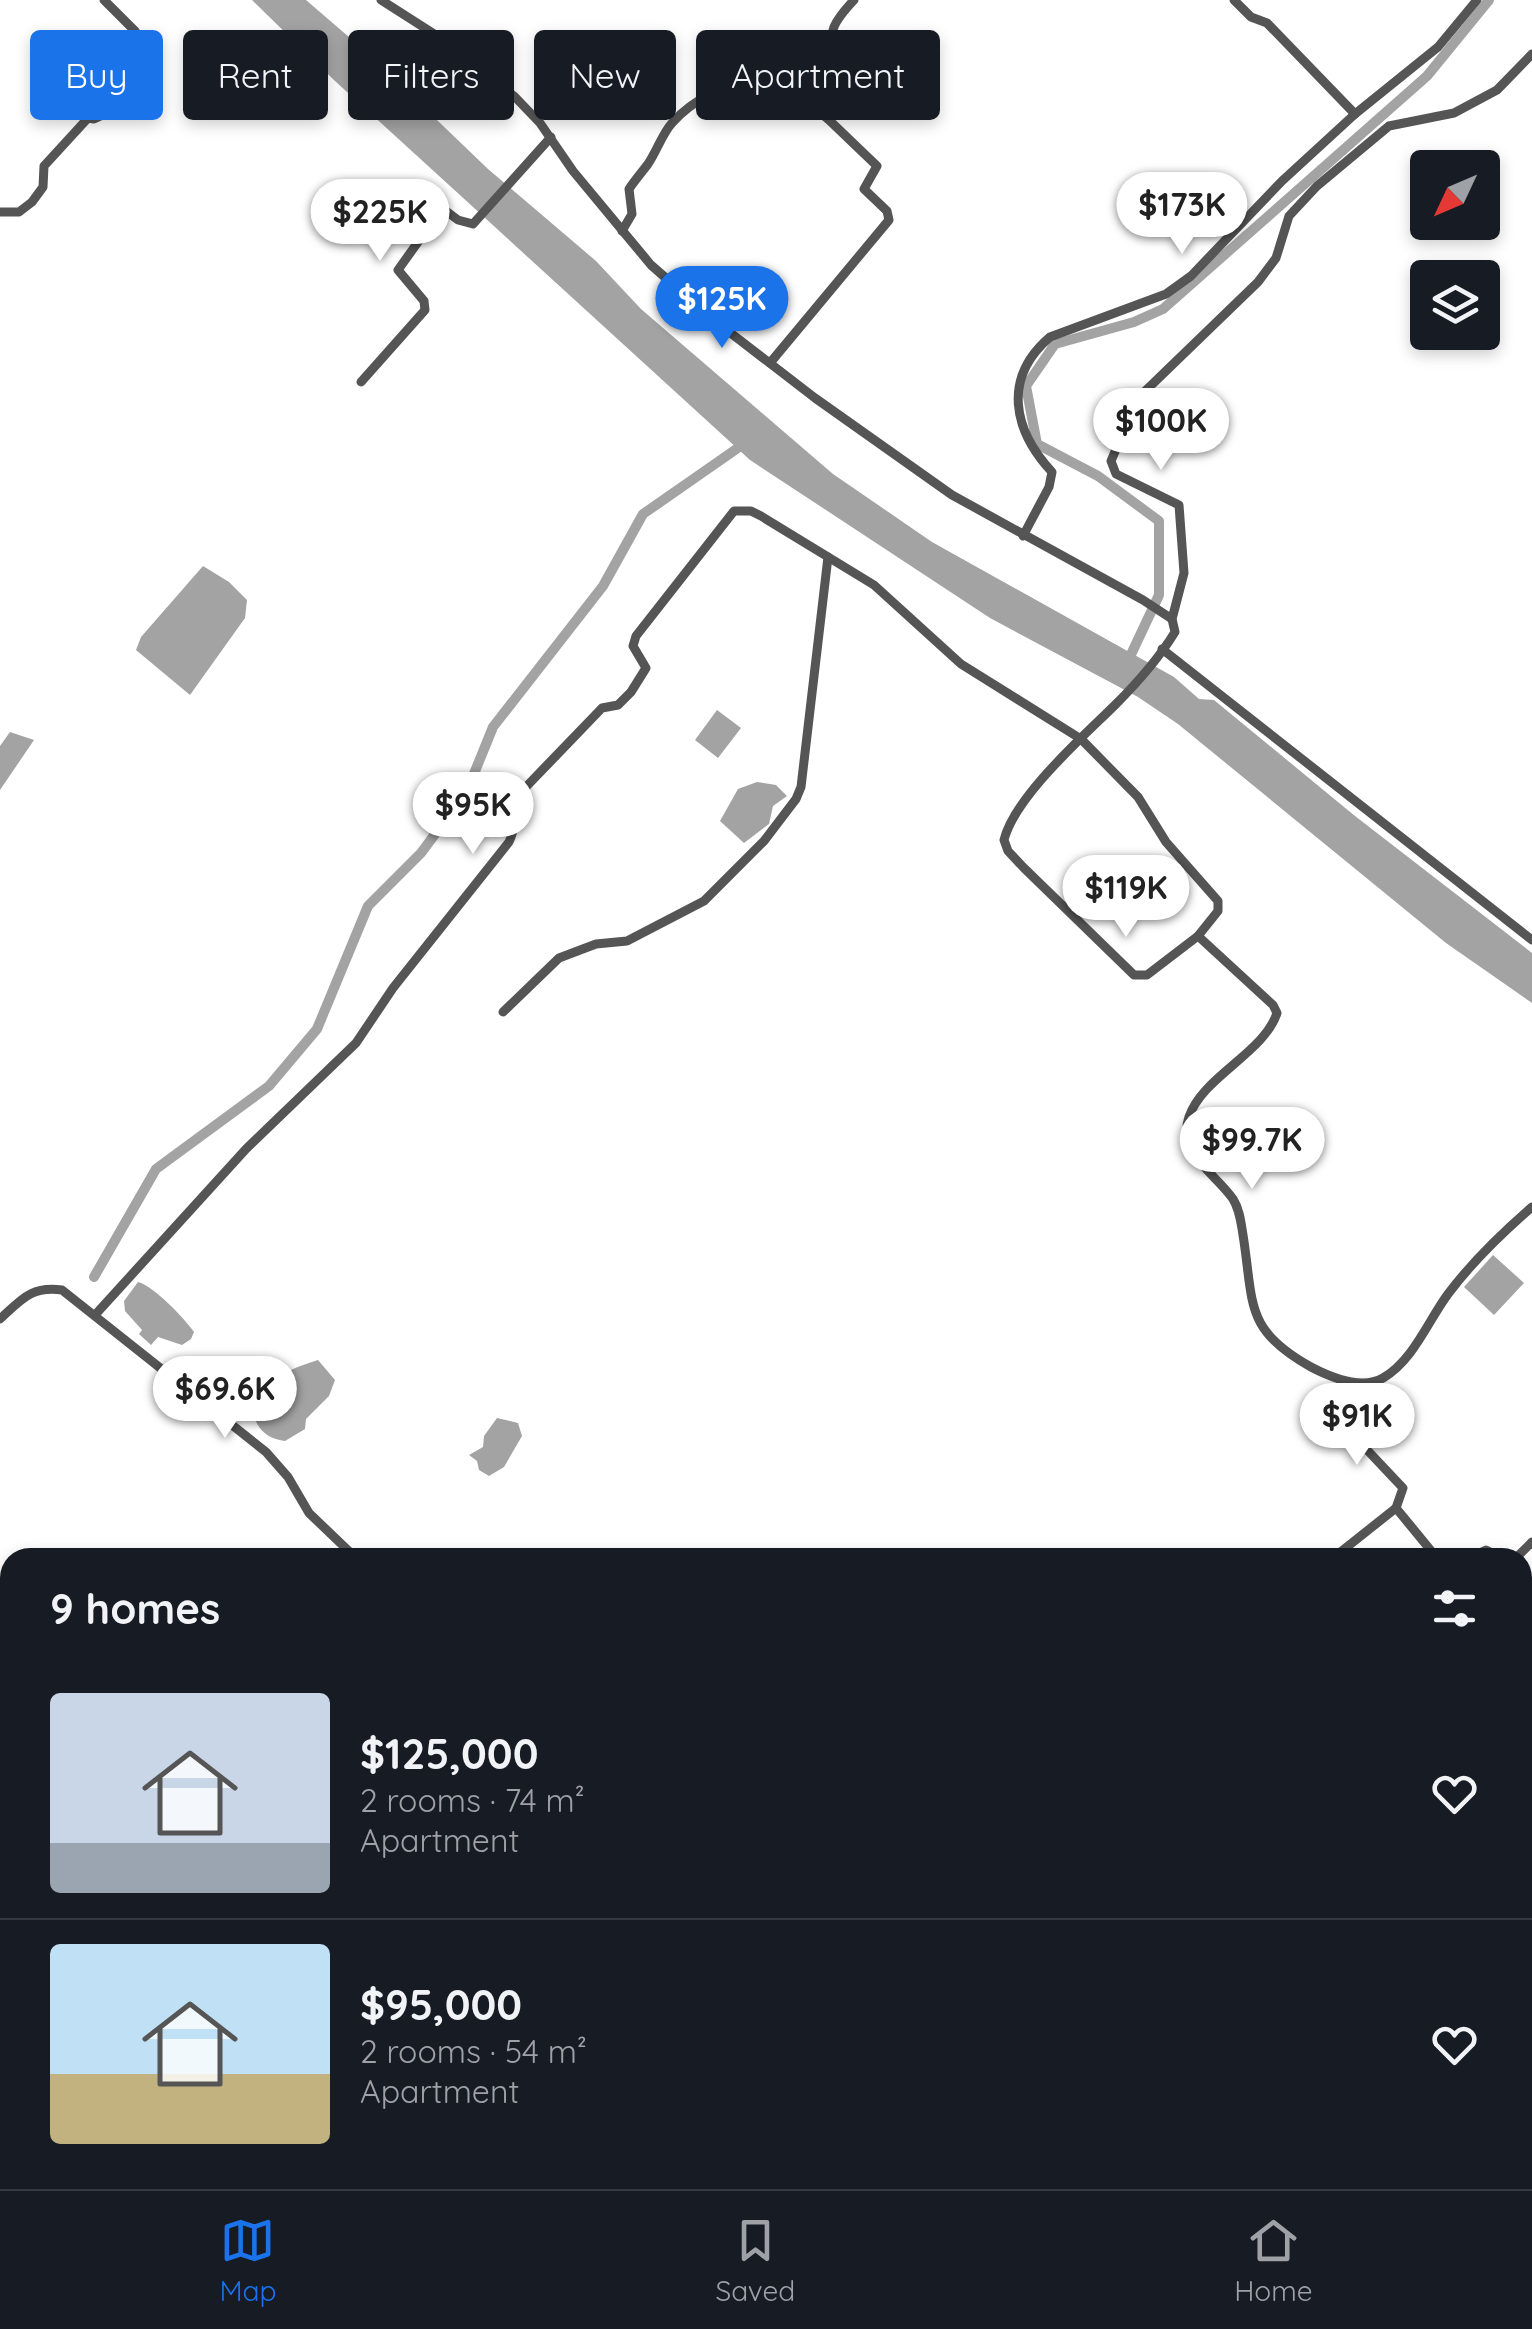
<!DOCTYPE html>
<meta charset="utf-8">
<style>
:root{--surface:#171b24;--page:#20242c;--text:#f1f3f6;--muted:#9ea1a6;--line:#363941;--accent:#1a73e8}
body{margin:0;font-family:Quicksand,sans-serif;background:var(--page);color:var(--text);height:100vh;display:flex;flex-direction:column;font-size:38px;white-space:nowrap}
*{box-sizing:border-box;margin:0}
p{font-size:32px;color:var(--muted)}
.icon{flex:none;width:55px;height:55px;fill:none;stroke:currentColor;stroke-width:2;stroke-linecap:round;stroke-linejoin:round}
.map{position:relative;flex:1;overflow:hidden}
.side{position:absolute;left:0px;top:1548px;width:1532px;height:642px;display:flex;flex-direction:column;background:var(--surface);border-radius:30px 30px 0 0;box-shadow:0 5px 15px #0003}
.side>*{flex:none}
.hud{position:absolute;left:30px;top:30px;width:1000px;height:90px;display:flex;gap:20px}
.needle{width:65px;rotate:226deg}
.fabs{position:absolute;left:1410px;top:150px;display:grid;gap:20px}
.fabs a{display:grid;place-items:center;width:90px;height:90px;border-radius:10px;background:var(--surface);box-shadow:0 5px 15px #0003;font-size:50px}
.price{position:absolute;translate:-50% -85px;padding:0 22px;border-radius:35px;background:#fff;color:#222;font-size:32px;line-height:65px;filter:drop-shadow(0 2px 5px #0008)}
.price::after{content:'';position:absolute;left:50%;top:60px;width:30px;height:22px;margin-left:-15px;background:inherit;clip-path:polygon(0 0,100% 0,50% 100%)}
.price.active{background:var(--accent);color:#fff}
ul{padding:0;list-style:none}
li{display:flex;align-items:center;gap:30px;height:250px;padding:0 50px}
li+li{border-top:2px solid var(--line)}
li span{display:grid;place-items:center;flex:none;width:280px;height:200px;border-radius:10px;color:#555}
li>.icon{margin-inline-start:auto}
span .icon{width:120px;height:120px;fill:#fffc;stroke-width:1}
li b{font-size:42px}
h2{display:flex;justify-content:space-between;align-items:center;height:120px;padding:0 50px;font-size:42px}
.chip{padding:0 35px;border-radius:10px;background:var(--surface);box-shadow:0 5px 15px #0003;font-size:35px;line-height:90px}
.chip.active{background:var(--accent);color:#fff}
.dock{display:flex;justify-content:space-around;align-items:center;height:140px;border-top:2px solid var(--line);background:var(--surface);font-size:28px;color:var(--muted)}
.dock a{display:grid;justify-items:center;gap:5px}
.dock .active{color:var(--accent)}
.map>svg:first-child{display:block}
.water{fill:#a3a3a3}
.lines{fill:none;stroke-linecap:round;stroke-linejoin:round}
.canal{stroke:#a3a3a3;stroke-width:10}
.minor{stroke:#555;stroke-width:9}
</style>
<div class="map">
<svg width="1532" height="2189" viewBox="0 0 1532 2189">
<rect width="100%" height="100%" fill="#fff"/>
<g class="water">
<polygon points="252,0 306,0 364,50 488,169 596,261 641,309 833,474 932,542 1174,677 1199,699 1214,700 1355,816 1532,953 1532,1003 1446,943 1178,724 1138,697 990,618 750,460 335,81"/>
<polygon points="203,566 229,582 247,600 245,618 190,695 136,650 141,637"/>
<polygon points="717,710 741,728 718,758 695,740"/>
<polygon points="10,732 34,740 0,790 0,746"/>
<polygon points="757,782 776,785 787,796 773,806 769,824 744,843 720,821 738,789"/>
<polygon points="1493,1255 1524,1283 1494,1315 1464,1287"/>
<path d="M138,1282C154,1286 185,1319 194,1332L191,1339L182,1345L158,1337L151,1345L139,1334L142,1330L125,1311L124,1301Z"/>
<path d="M318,1360L335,1380L329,1396L306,1419L305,1429L285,1441C265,1438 258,1429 251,1410C264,1379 287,1370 318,1360Z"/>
<polygon points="497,1418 518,1423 522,1436 504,1467 489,1476 479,1470 477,1461 469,1455 483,1447 484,1436"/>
</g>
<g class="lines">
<g class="canal">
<polyline points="1127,663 1159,595 1159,521 1098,476 1037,444 1026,386 1055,344 1134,322 1163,309 1427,76 1489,0"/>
<polyline points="94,1277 156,1169 269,1086 317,1029 368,906 421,853 467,791 493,727 603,586 643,514 745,443"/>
<polyline points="1522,2163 1532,2159"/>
<polyline points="1356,2189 1370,2180"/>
</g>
<g class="minor">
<polyline points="381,0 453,46 515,97 540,123 573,171 651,265 715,321 815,398 952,495 1143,600 1172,619"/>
<polyline points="1234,0 1251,17 1267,23 1355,114"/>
<polyline points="0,212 19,212 32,202 43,187 44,166 88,118 94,119 105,114 114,104 98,89 141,42 135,31 104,0"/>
<path d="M622,231L632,214L629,189C635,180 642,172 648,164C657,151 662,134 672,123C718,73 780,78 828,119C828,102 831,85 832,68C832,32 826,30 854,0"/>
<polyline points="770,363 889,220 887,211 864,189 877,166 828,119"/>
<polyline points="361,382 425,310 424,301 398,270 438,214 446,211 458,220 473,224 551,137"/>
<path d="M1023,536L1049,487L1052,472C1013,430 1002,378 1050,337L1166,294L1191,276L1282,181L1355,114L1438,47L1477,0"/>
<polyline points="1162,649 1532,940"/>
<path d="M1198,936L1273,1005L1277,1013C1264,1053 1202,1077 1189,1117C1177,1153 1216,1174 1233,1199C1240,1210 1241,1223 1243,1235C1254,1304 1244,1330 1311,1367C1332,1378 1362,1390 1383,1378C1413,1361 1428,1321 1448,1294C1472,1262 1502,1233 1532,1207"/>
<polyline points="503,1012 559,958 596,944 627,941 704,901 764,841 796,799 801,787 828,557"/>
<path d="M95,1315L246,1149L356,1043L393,988L509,842C518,825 512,806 523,790L602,708L618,705L631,692L646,668L633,646L636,636L734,511H751L761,516L874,585L961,664L1081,739L1138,797L1166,842L1218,901V911L1198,936L1147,975H1134L1024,868L1008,851L1004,840C1015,796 1084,736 1116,704C1138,682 1159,658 1175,632L1172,619L1184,573L1179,505L1116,474L1111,461L1138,398L1258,282L1276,258L1289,216L1317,186L1389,126L1454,113L1497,90L1532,54"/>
<path d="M0,1319C22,1299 31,1286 62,1290L266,1452L288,1477L309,1513L356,1558"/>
<polyline points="1396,1508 1437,1558"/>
<polyline points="1333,1558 1396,1508 1403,1488 1336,1417 1349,1382"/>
<polyline points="1469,1558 1486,1550 1503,1558"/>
<polyline points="1516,1558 1532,1542"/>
<polyline points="1522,2083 1529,2088 1532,2085"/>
<polyline points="996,2180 1012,2189"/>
<polyline points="1191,2189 1198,2180"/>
</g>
</g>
</svg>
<div class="fabs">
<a><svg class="needle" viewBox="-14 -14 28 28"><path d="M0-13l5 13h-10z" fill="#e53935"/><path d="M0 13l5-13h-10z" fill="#9ea1a6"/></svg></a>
<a><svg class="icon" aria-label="layers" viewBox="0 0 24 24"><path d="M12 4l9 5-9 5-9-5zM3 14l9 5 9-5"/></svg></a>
</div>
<b class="price" style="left:1182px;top:257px">$173K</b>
<b class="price" style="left:380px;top:264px">$225K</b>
<b class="price active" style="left:722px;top:351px">$125K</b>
<b class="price" style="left:1161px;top:473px">$100K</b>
<b class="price" style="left:473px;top:857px">$95K</b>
<b class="price" style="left:1126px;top:940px">$119K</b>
<b class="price" style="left:1252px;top:1192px">$99.7K</b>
<b class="price" style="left:225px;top:1441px">$69.6K</b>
<b class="price" style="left:1357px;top:1468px">$91K</b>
<div class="hud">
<a class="chip active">Buy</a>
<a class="chip">Rent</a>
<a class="chip">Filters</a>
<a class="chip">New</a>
<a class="chip">Apartment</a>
</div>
<section class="side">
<h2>9 homes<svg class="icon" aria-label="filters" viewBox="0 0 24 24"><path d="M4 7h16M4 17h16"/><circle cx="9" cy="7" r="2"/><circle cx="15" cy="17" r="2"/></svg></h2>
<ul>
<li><span style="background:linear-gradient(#c9d6e8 75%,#9aa5b1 0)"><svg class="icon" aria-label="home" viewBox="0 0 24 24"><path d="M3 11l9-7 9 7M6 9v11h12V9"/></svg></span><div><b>$125,000</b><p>2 rooms · 74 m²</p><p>Apartment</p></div><svg class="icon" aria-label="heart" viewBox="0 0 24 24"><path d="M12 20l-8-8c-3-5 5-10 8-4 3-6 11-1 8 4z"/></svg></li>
<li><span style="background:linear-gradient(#bfe0f5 65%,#c2b280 0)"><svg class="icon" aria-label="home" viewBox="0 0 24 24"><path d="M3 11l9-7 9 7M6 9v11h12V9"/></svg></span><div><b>$95,000</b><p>2 rooms · 54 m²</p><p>Apartment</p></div><svg class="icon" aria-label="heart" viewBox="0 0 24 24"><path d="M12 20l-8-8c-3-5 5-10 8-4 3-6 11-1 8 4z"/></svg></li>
</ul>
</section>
</div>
<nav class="dock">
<a class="active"><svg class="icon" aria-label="map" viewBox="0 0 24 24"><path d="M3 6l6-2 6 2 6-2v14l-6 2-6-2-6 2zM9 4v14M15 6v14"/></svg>Map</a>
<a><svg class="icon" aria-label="saved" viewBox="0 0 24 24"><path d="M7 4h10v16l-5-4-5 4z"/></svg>Saved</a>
<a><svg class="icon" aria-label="home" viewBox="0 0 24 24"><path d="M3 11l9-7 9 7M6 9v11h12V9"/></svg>Home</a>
</nav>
